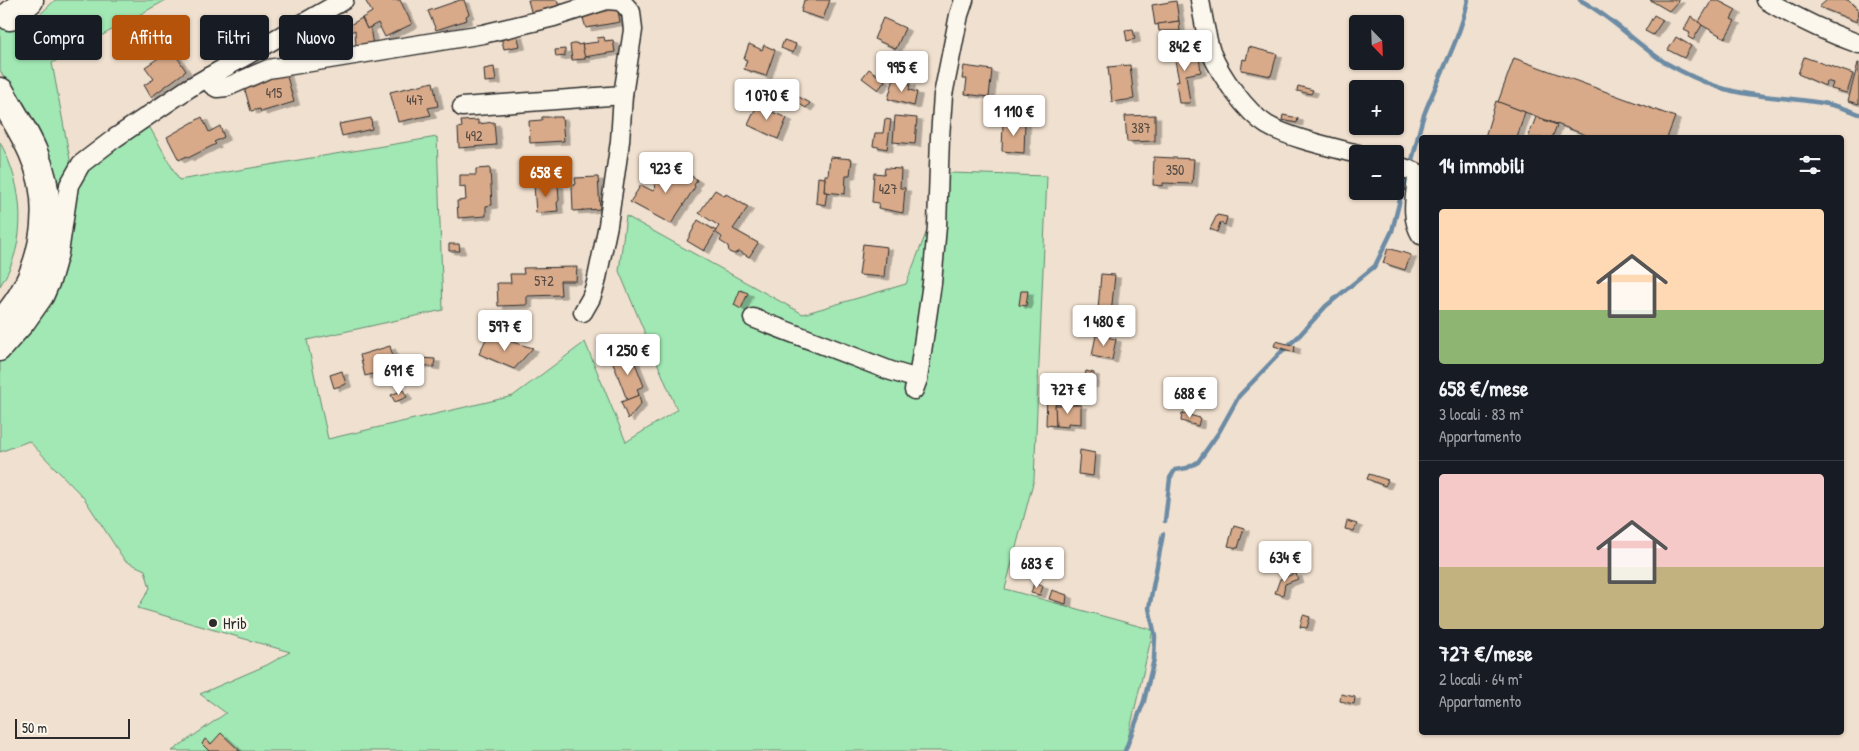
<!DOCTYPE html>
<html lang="it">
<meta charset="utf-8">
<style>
:root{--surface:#171b24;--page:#242831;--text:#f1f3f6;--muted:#9ea1a6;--line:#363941;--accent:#b45309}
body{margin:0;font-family:"Patrick Hand",sans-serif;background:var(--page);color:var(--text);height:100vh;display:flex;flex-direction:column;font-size:19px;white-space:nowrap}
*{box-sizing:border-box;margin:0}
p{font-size:16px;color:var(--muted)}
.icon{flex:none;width:28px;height:28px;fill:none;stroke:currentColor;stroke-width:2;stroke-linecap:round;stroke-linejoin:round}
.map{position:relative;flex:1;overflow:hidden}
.panel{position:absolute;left:1419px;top:135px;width:425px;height:600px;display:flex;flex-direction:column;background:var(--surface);border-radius:5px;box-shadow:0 1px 4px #0004}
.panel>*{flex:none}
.top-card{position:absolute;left:15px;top:15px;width:475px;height:45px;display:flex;gap:10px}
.needle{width:32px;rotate:157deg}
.buttons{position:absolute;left:1349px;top:15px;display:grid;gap:10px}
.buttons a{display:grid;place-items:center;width:55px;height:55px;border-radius:5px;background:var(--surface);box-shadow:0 1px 4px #0004;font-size:25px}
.scale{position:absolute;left:15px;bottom:12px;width:115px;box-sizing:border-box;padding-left:5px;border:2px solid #2b2b2b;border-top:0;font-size:14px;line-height:18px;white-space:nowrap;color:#2b2b2b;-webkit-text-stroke:4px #fbf7ec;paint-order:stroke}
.price{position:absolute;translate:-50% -42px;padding:0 11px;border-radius:5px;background:#fff;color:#222;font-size:16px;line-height:32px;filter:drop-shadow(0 1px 2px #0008)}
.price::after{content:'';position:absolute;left:50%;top:30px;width:15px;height:11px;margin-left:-8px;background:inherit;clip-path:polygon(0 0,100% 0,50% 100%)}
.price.on{background:var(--accent);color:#fff}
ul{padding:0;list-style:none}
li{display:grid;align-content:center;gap:10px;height:265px;padding:0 20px}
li+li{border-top:1px solid var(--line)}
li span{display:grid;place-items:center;height:155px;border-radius:5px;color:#555}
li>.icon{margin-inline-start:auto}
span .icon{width:90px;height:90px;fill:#fffc;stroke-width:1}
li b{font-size:21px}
h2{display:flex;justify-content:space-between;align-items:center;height:60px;padding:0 20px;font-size:21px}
.pill{padding:0 18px;border-radius:5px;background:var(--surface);box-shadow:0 1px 4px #0004;font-size:18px;line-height:45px}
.pill.on{background:var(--accent);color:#fff}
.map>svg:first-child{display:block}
.green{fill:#a1e8b4;stroke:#668a70}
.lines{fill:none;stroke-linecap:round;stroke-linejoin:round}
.stream{stroke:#6c8ba4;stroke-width:4.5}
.building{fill:#d8aa8a;stroke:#2b2b2b;filter:url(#shadow)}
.minor-casing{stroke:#2b2b2b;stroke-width:21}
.trunk-casing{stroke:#2b2b2b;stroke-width:31}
.minor{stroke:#fbf7ec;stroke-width:18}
.trunk{stroke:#fbf7ec;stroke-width:28}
.poi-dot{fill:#2b2b2b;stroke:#fbf7ec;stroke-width:2}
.labels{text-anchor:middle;stroke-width:5;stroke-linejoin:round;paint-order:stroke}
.number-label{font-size:14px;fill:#564b43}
.poi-label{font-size:16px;fill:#2b2b2b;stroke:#fbf7ec;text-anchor:start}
</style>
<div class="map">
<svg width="1859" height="751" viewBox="0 0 1859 751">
<defs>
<filter id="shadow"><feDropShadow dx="5.5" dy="3" stdDeviation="0" flood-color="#0004"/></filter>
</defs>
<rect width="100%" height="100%" fill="#f0e0cf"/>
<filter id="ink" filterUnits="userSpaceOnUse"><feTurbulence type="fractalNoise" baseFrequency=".02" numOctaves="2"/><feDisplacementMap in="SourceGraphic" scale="10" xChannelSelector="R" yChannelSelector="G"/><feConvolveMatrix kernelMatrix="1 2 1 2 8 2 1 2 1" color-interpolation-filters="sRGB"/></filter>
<g filter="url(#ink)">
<g class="green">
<polygon points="55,0 166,0 52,63 71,165 58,223 21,317 44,157 0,70 0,5 24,30"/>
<polygon points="149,126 179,180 437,137 443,310 307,340 328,439 513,396 585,342 626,442 677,410 619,271 626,216 803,314 906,284 950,173 1047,176 1034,479 1005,589 1153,630 1125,751 172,751 226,713 200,694 267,665 290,652 138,608 150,588 145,570 125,561 84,498 29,441 0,452 0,359 27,334 41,315 72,193 79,181 94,163"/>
<path d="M0,142C24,187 29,242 0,286Z"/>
</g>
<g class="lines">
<g class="stream">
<path d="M1580,0C1612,17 1636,44 1666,63C1682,72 1700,81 1718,87C1764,102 1814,94 1859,114"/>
<path d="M1412,160C1417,144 1419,127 1425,112C1440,74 1460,39 1468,0"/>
<polyline points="1165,521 1170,478 1175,470 1187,468 1198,462 1219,432 1239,396 1283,350 1298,337 1326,306 1375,266 1392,231 1405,180"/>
<polyline points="1125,751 1144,701 1154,659 1155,636 1149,608 1163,534"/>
</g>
</g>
<g class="building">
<polygon points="365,0 400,0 412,24 385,37 378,23 367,29 362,18 372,12"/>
<polygon points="460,0 464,0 469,14 466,16 467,20 436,30 428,11"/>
<polygon points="528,0 557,0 559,7 532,15"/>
<polygon points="804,0 830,0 823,19 801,12"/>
<polygon points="1650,0 1679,0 1669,11"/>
<polygon points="1712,0 1717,0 1736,10 1731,19 1735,21 1725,38 1698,23"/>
<polygon points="1827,0 1848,0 1859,11 1857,22 1819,7"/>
<polygon points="1176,1 1179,21 1155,25 1152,5"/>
<polygon points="617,5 620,22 586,28 582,15 601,12 600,8"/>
<polygon points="1654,15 1663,20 1653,35 1645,31"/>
<polygon points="1691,16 1702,25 1693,40 1688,37 1690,33 1684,30"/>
<polygon points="362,18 367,29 370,27 373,46 356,46 355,30 351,32 348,26"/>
<polygon points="883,18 905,28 896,49 874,39"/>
<polygon points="247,19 251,31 246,32 249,39 228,47 222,29"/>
<polygon points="1179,21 1180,31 1159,31 1158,24"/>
<polygon points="1133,29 1135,39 1127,41 1125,30"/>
<polygon points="517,34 520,46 504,49 501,37"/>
<polygon points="604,37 605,41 613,40 615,52 584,57 582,44 598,42 597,38"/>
<polygon points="1676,37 1691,46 1684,58 1668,50"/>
<polygon points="784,40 796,44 793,53 781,48"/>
<polygon points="577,43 578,45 582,44 585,59 572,60 570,45"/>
<polygon points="749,44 762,50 764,45 775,50 766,76 744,69 747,60 744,59"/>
<polygon points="1249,47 1277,54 1271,76 1241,70 1243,59 1246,60"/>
<polygon points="1187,48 1190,58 1199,57 1201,72 1186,75 1190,103 1179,103 1176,82 1179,81 1173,50"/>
<polygon points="172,49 186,71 151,97 144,85 154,79 145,67"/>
<polygon points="565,49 565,56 556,57 555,50"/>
<polygon points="1804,57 1853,74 1847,93 1831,89 1833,83 1826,81 1825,86 1798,74"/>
<polygon points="1514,58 1675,117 1667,138 1594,138 1498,102"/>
<polygon points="1858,63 1859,63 1859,104 1848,101"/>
<polygon points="1130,65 1134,99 1112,102 1108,67"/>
<polygon points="964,66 992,70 989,97 965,94 967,79 962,79"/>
<polygon points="494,67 496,81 485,82 484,69"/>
<polygon points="285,69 294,102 261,112 260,109 251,111 244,87"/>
<polygon points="869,69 885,81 878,90 862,78"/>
<polygon points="894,78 910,83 909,90 917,92 914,106 888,99"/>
<polygon points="433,82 438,106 428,108 431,115 398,122 390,92"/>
<polygon points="1298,86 1313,90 1311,94 1297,91"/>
<polygon points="799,97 810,103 806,108 796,102"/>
<polygon points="759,101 770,106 769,111 787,118 778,139 748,125"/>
<polygon points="1496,101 1525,112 1517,138 1485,137"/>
<polygon points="1155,115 1155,141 1127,142 1125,116"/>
<polygon points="1283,115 1298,118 1297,123 1282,120"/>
<polygon points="895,116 917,118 915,144 893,142"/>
<polygon points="202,117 209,132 220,126 224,137 214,142 216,144 188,158 187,156 179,160 167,137"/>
<polygon points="542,117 562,117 564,141 530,143 529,121 542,120"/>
<polygon points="1536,117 1557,125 1552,138 1528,138"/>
<polygon points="371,118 372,129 342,136 339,124"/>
<polygon points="885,119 891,120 887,149 873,146 875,133 883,133"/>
<polygon points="478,120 478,124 494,122 496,145 459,148 458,128 462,127 461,121"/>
<polygon points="1003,122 1025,123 1024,153 1002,151"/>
<polygon points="830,157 852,159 850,175 846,175 845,194 824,192 825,175 828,175"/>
<polygon points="1154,157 1194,159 1192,184 1163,183 1163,186 1153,185"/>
<polygon points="670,162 697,180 694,185 695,187 671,224 630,202 641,185 653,191 656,187 654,185 663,169 665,170"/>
<polygon points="490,168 492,205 486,206 486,216 458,218 457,201 466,200 465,186 460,187 460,175 476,175 476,169"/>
<polygon points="885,168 901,169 900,188 905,188 903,213 878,208 879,203 872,202 874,173 884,174"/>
<polygon points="598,177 600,209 573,211 572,186 576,184 575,178"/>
<polygon points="818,177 825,178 824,192 827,192 825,205 816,203"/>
<polygon points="548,183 549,185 558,184 559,200 557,203 558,211 536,213 534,185"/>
<polygon points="715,190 725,196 726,194 748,207 733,229 758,243 749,257 739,251 734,254 729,252 728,246 720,241 722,237 715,232 719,226 699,213"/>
<polygon points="1217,215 1227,217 1225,225 1220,223 1217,232 1210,229"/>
<polygon points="698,220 716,231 704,251 687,241"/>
<polygon points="449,244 459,244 460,251 449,251"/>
<polygon points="863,244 887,247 884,277 859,275"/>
<polygon points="1388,248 1411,255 1405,270 1383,263"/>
<polygon points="577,267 576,281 560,281 561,295 527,296 527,305 498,306 497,283 511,283 510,274 524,274 523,268"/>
<polygon points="1101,274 1115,275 1110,324 1097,322"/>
<polygon points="740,290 748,293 741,309 734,305"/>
<polygon points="1021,291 1028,291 1026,306 1019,305"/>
<polygon points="1093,323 1104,323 1102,336 1091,334"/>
<polygon points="1096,335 1116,339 1112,360 1092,356"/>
<polygon points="487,337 495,337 533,348 514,369 479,354"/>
<polygon points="1276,341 1295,346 1294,352 1274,346"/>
<polygon points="390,346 396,368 365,376 360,355"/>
<polygon points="631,353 644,386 637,389 639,395 627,400 612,360"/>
<polygon points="420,358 435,359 434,367 417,364"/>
<polygon points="342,371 346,384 334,388 330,375"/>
<polygon points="1086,371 1094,373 1092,385 1084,383"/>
<polygon points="1084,383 1090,384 1088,399 1082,399"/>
<polygon points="403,390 407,397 395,402 391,395"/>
<polygon points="1047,394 1055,395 1056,426 1046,425"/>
<polygon points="639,395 641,404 628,419 621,402"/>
<rect x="1063" y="398" width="13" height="7"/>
<polygon points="1055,405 1081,405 1081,424 1068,423 1068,427 1056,426"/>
<polygon points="1182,413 1200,418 1198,426 1181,421"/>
<polygon points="1080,450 1095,453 1093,476 1078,474"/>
<polygon points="1369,474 1388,480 1385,486 1367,479"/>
<polygon points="1347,521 1357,524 1354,531 1345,529"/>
<polygon points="1234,525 1244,528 1238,548 1228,546"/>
<polygon points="1296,573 1298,579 1285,584 1283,595 1275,593 1280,579"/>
<polygon points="1034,583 1043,586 1040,595 1031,593"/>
<polygon points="1052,590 1067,595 1066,604 1049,599"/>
<polygon points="1303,615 1310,617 1307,628 1300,627"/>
<polygon points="1341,694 1355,697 1354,704 1340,701"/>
<polygon points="221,733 240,751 209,751 202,744 205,739 211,744"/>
</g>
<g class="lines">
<g class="minor-casing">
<g id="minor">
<path d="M1200,0C1203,17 1206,36 1211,52C1220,75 1246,112 1267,125C1289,138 1331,147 1358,154"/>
<path d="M1766,0C1796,18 1826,32 1859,44"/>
<polyline points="208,77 212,85 217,88 227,87 268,69 483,34 554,17 607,0 619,1 624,4 631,12 633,30 623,95 620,141 608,225 596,283 591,298 583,312"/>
<polyline points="462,107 623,95"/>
<path d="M1395,165L1416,172L1417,177C1415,198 1410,217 1421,235"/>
<polyline points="753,318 891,371 918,379"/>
<polyline points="0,352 25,324 44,297 51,281 59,253 69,185 81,164 115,138 189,88 344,0"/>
<polyline points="914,390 918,379 932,283 937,226 940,137 943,95 959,15 964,0"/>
</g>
</g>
<g class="trunk-casing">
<g id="trunk">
<polyline points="10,16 29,0"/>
<path d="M0,92C11,112 24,131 33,152C59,210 43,281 0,325"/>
</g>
</g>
<use href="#minor" class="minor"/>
<use href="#trunk" class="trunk"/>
</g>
</g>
<circle class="poi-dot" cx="213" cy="623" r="5"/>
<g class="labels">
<g class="number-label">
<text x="274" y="98">415</text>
<text x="415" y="105">447</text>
<text x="1141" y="133">387</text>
<text x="474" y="141">492</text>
<text x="1175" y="175">350</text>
<text x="888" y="194">427</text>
<text x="544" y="286">572</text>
</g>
<g class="poi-label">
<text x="223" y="629">Hrib</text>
</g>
</g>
</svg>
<div class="buttons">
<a><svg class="needle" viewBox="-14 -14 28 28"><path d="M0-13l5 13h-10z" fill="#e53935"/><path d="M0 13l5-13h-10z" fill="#9ea1a6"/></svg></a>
<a>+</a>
<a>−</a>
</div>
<div class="scale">50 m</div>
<b class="price" style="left:1185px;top:72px">842 €</b>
<b class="price" style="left:902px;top:93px">995 €</b>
<b class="price" style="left:767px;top:121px">1 070 €</b>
<b class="price" style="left:1014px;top:137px">1 110 €</b>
<b class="price" style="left:666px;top:194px">923 €</b>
<b class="price on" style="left:546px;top:198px">658 €</b>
<b class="price" style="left:1104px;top:347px">1 480 €</b>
<b class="price" style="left:505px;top:352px">597 €</b>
<b class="price" style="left:628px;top:376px">1 250 €</b>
<b class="price" style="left:399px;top:396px">691 €</b>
<b class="price" style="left:1068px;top:415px">727 €</b>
<b class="price" style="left:1190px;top:419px">688 €</b>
<b class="price" style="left:1285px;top:583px">634 €</b>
<b class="price" style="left:1037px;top:589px">683 €</b>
<div class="top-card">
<a class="pill">Compra</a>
<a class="pill on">Affitta</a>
<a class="pill">Filtri</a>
<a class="pill">Nuovo</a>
</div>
<section class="panel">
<h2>14 immobili<svg class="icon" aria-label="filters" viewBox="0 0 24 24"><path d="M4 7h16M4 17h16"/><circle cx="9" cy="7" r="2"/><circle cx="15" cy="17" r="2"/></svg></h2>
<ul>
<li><span style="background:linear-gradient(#ffd9b3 65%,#8fb573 0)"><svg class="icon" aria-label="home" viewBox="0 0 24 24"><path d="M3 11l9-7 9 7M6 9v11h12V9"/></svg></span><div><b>658 €/mese</b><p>3 locali · 83 m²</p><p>Appartamento</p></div></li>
<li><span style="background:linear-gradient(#f6c9c9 60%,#c2b280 0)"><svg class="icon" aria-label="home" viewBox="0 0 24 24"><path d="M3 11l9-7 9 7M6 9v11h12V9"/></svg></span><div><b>727 €/mese</b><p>2 locali · 64 m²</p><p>Appartamento</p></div></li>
</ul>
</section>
</div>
